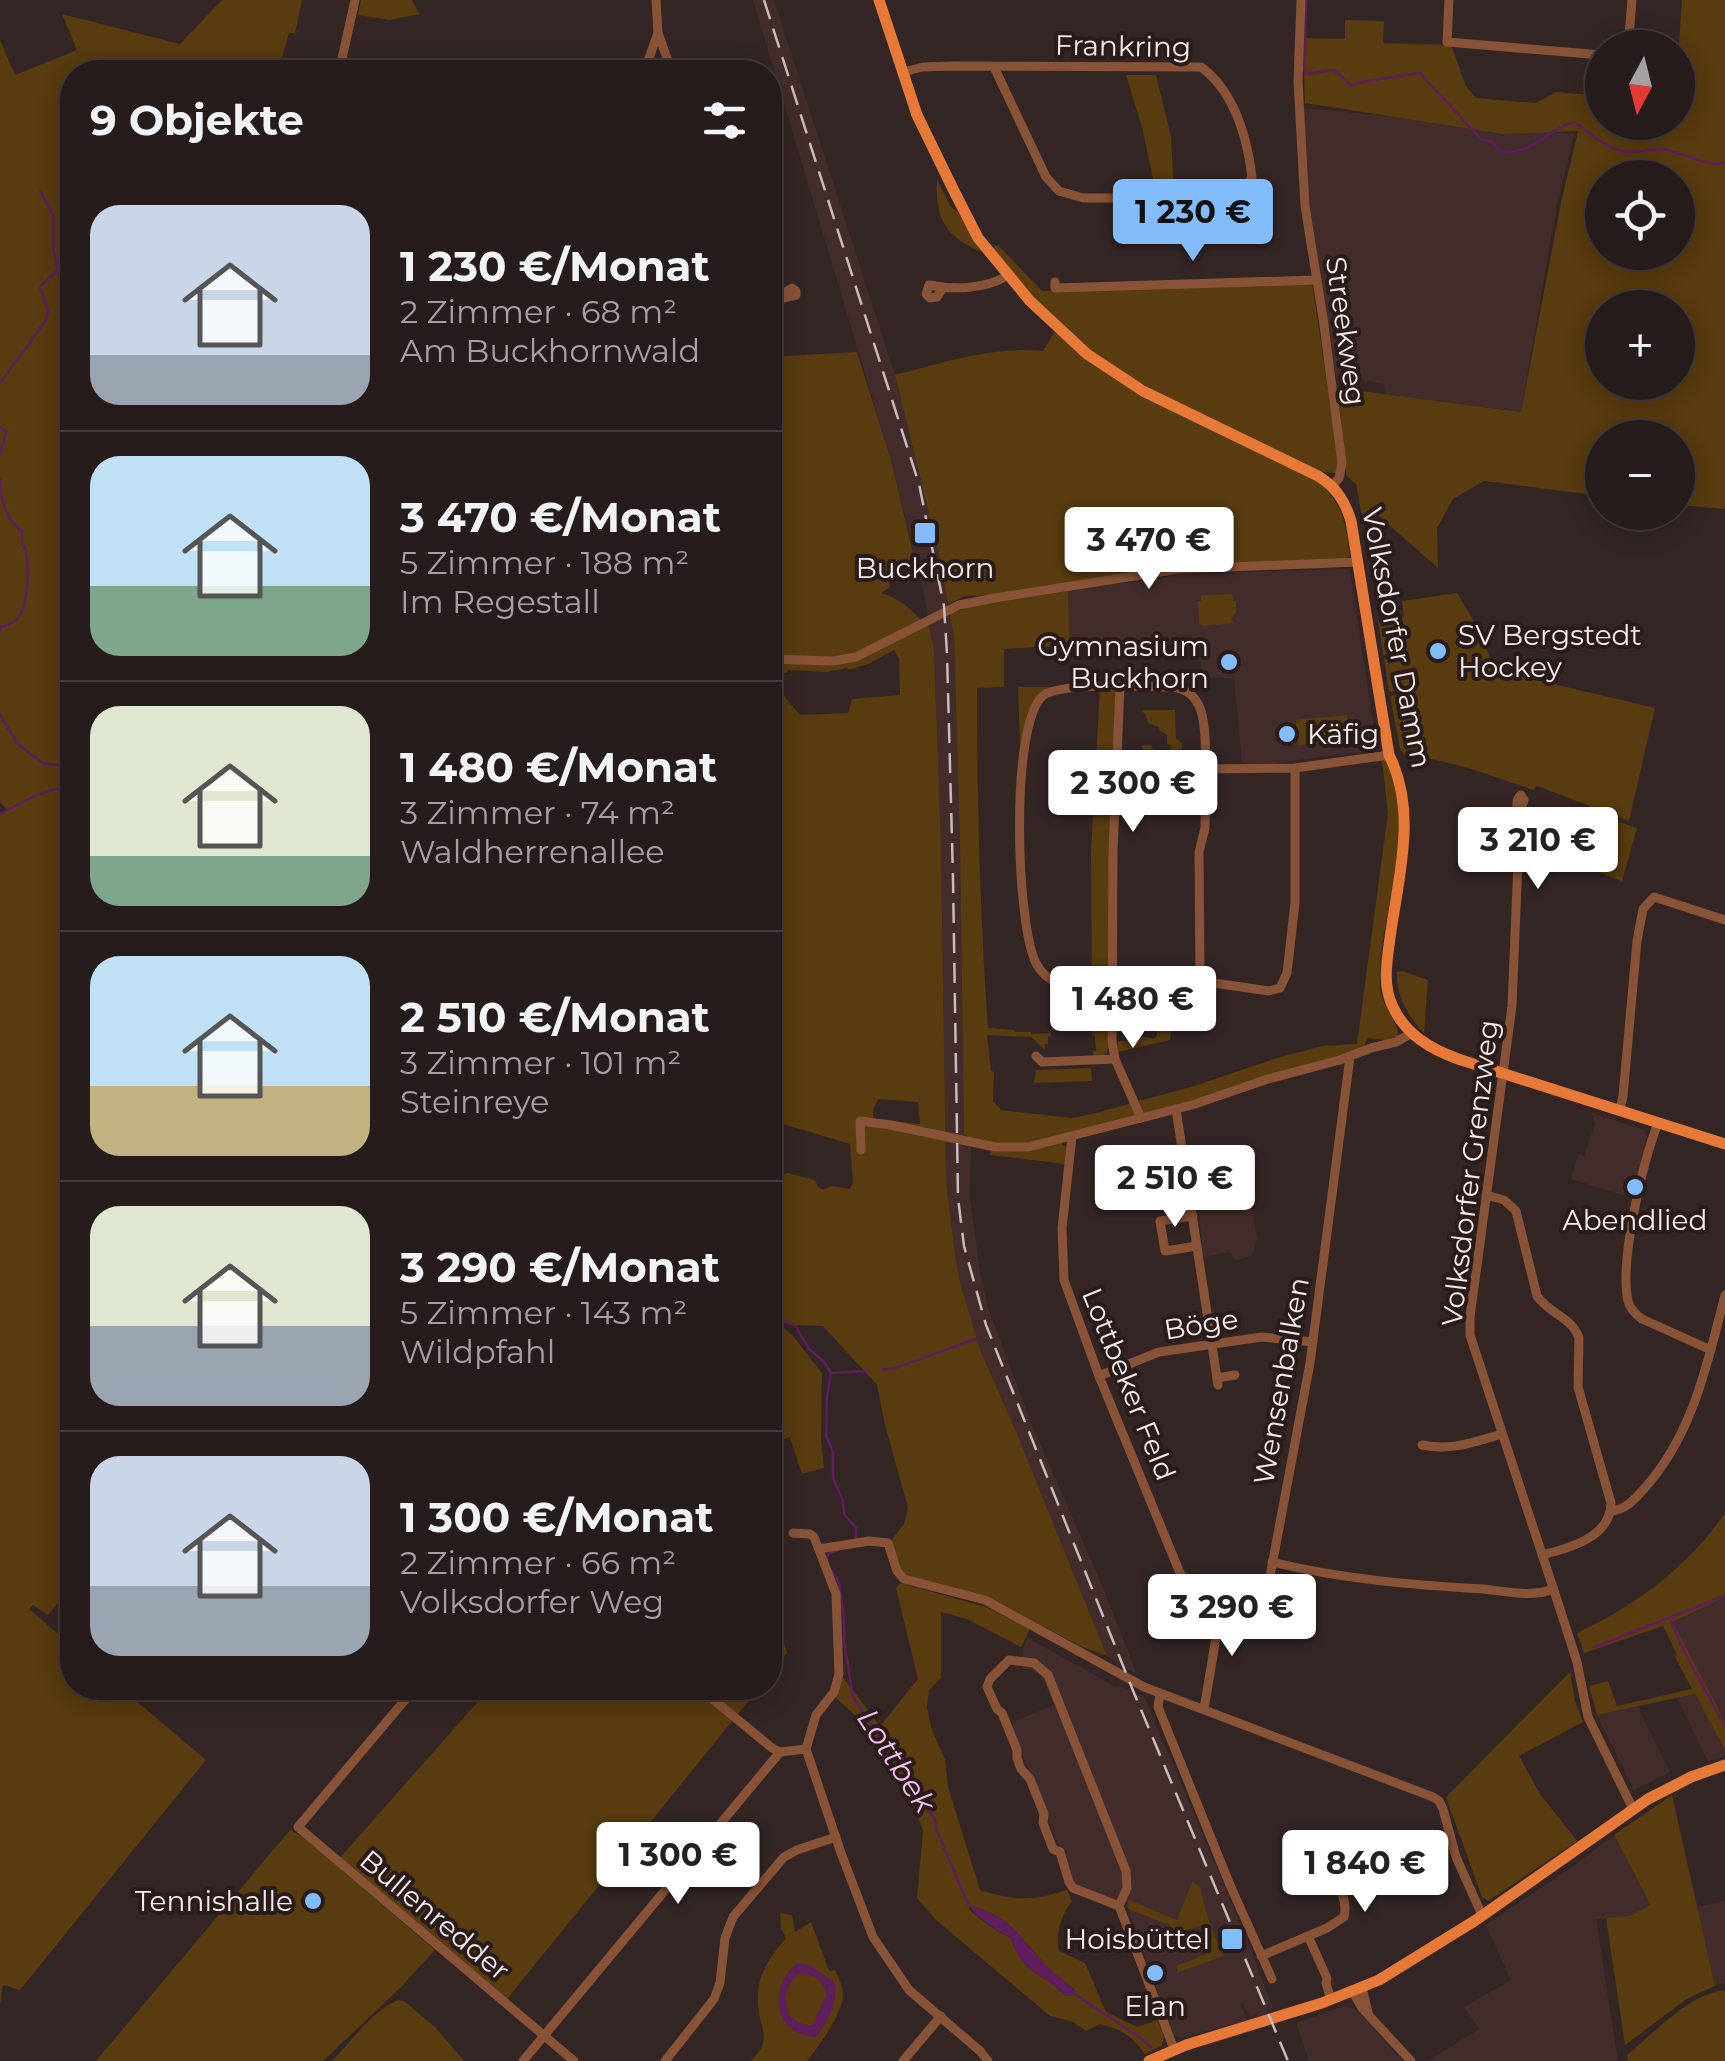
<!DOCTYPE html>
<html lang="de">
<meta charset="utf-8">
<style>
:root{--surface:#271c1c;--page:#2f2525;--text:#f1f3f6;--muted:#a4a1a3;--line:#433a3b;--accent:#83bcfb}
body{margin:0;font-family:Montserrat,sans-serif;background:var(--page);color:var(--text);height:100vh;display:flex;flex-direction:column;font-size:38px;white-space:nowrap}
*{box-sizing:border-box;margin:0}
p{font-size:32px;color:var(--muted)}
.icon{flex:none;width:55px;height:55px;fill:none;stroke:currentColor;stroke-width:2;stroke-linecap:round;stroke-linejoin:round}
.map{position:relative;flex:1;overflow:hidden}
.panel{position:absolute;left:60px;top:60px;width:722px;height:1640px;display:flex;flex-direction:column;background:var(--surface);border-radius:40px;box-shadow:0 5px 25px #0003,0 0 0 2px var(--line)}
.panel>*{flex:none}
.needle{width:65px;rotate:187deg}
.buttons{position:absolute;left:1585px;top:30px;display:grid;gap:20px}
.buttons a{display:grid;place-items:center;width:110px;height:110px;border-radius:50%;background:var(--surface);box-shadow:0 5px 25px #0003,0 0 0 2px var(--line);font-size:50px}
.price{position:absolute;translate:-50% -85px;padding:0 22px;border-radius:10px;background:#fff;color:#222;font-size:32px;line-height:65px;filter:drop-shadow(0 2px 5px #0008)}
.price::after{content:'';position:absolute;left:50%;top:60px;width:30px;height:22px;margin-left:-15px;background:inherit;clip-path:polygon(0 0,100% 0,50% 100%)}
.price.selected{background:var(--accent);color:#111}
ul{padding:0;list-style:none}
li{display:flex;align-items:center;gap:30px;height:250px;padding:0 30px}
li+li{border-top:2px solid var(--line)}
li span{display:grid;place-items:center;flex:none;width:280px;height:200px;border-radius:30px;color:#555}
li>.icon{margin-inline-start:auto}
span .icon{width:120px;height:120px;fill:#fffc;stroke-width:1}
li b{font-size:42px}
h2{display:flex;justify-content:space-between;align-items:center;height:120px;padding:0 30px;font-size:42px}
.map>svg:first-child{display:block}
.built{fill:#432d2c}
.green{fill:#593c0f;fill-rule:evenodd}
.water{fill:#5f1e5c;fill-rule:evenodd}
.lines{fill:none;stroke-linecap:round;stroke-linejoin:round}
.stream{stroke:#5f1e5c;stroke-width:2.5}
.minor{stroke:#895337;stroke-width:9}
.major{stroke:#e67838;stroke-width:11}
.rail{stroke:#c7bcbb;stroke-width:2.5;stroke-dasharray:20 10;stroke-linecap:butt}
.poi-dot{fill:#83bcfb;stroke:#2a1c1b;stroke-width:4}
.labels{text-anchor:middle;stroke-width:8;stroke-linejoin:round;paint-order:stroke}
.street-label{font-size:28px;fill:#f6ebeb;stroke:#2a1c1b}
.poi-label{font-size:28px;fill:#f6ebeb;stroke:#2a1c1b}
.water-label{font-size:30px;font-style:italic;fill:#f7bff1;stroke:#2a1c1b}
</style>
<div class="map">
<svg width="1725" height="2061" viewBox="0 0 1725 2061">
<rect width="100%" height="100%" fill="#342625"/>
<g class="built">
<polygon points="753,0 774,0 895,375 938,550 950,614 954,638 960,844 964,1134 971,1140 970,1199 980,1272 988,1308 1032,1425 1101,1583 1137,1675 1107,1656 1015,1429 981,1352 961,1287 955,1254 946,1181 941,844 934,651 924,595 891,460"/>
<polygon points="1304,108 1574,134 1557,203 1521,412 1385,394 1384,384 1336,376 1309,201"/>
<polygon points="1350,569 1377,750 1274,763 1242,763 1234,678 1202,678 1199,644 1114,646 1070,642 1068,591 1185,574"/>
<polygon points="1592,1113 1644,1130 1647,1137 1632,1198 1571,1179 1578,1155 1584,1156 1595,1124"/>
<polygon points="1234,1190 1242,1193 1252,1207 1257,1240 1251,1256 1236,1260 1230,1252 1203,1257 1198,1203 1223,1199 1223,1196"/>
<polygon points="1725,1597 1725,1722 1673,1622"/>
<polygon points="1028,1638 1116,1687 1119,1686 1144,1696 1244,1932 1273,2008 1270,2009 1271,2012 1258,2018 1256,2014 1249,2016 1243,2002 1240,2003 1247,2020 1181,2038 1177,2037 1172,2033 1128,1909 1169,1925 1201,1925 1212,1952 1178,1965 1223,1955 1208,1918 1200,1887 1192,1883 1177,1920 1129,1901 1111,1902 1076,1888 1010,1723 1054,1705 1043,1679 1037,1673 1022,1668 1023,1648"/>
<polygon points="1695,1694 1725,1750 1725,1756 1708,1761 1677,1698"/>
<polygon points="1637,1706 1670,1772 1634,1790 1597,1715"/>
<polygon points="1614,1835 1652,1906 1630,1916 1596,1919 1618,2061 1428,2061 1479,2029 1464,2007 1511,1980 1486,1925 1572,1867"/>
<polygon points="1725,1901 1725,1983 1715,1986 1697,1907"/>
<polygon points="1344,2006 1353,2008 1359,2012 1402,2061 1309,2061 1296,2023"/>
</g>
<g class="green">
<polygon points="222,0 302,0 295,33 289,33 278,72 72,72 72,1586 48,1615 33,1605 29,1609 72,1646 72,1688 121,1688 206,1760 20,1990 3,1985 0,2004 0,814 7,810 0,802 0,40 15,75 77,50 62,14 180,44"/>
<polygon points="361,0 412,0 419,14 390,20 358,15"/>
<path d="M1682,0H1725V509L1678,505V438H1602V496L1484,481L1453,499L1437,528L1438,568L1379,516H1362L1356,484L1346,475L1338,388L1521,412L1561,203L1578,131L1503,134L1305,103L1303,38L1345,39V20L1384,21L1383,43L1451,45L1466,86L1476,98L1536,103L1556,92L1602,96V122H1678V58ZM1602,178H1678V252H1602ZM1602,308H1678V382H1602Z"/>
<polygon points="1126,75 1156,75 1171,137 1174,193 1156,193 1142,127"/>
<path d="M937,180L951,207L957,211L981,252C945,236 935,218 937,180Z"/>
<polygon points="998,245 1042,291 1312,282 1339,466 1336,473 1323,472 1197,415 1104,362 1031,298 990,249"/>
<path d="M1055,331L1073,346L1318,482C1343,503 1346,525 1350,556L1345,560L1240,563L992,595L965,596L948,604L938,550L895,375C945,362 991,346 1043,351Z"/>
<path d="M857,352L891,460L914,558L903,562L900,576L889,581L890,587L881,593C896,597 917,612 925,626L929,625L934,651L941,844L946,1181L955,1254L961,1287L981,1352L1015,1429L1107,1656L1080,1646L992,1599L911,1578L902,1571L891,1541L904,1524L908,1508L885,1425L877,1385L823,1326L795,1325L770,1317V1173L781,1176L787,1173L815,1180L818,1187L824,1190L831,1186L850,1189L853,1183L850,1144L770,1120V679L800,715L848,713L852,699L900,695L899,658L894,650L868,664L848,670L847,668L827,672L788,670L787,673L770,672V357ZM878,1099L918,1102L920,1124L873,1119V1110Z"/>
<path d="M1068,591L1070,645L1004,649V687L977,688C977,802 980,915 988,1028L1014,1030L1015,1032H1031V1034L1051,1033V1036L1048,1037V1044H1045V1050L1031,1037L987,1035L991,1071L994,1072L993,1101L1001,1110L1071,1118L1092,1114L1194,1086L1277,1058L1322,1046L1357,1044L1388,813L1382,760H1390C1393,775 1399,791 1400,806C1406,863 1377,930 1380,986C1380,1005 1398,1019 1398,1036L1386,1040L1368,1038L1364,1045L1371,1048L1192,1105L1028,1147L971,1140L964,1134L960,844L954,638L950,614L969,607Z"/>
<path d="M1457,593L1481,633L1494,670L1655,708L1629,821L1540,787L1536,786L1534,790C1491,776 1449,759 1404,755L1400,749L1390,696L1397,695V691L1389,692L1384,659L1392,657L1391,653L1383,655L1378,620L1404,617L1402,601Z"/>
<polygon points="1232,594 1233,601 1236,601 1236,612 1231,619 1234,623 1203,626 1199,624 1198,601 1201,601 1201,595"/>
<polygon points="1018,687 1053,687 1044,696 1024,745 1020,745"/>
<polygon points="1100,687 1116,687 1110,977 1107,982 1092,982 1091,852"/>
<polygon points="1141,710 1175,710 1176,739 1182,743 1182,762 1143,763 1142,745 1151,745 1155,754 1169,754 1171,745 1167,744 1167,735 1160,731 1159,727 1148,723 1145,714"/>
<polygon points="1347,715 1349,741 1298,745 1296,720"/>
<polygon points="1575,807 1637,828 1622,881 1582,866 1574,849"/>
<path d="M1402,971L1428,980L1424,1033C1408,1016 1396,996 1397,972Z"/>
<polygon points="1088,985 1102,985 1105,990 1108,1051 1103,1056 1094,1057 1093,1052 1096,1051 1095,1037 1092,1034 1092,991 1088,990"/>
<polygon points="1156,1010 1156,1014 1164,1014 1164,1031 1171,1031 1170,1040 1118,1052 1118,1041 1132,1041 1132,1037 1147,1037 1153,1039 1157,1036 1157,1016 1148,1016 1148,1012"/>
<polygon points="1091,1068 1092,1081 1034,1083 1036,1070"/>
<polygon points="1060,1142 1066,1147 1065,1164 990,1155 991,1149"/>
<polygon points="770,1325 785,1329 793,1336 822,1373 821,1441 824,1468 802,1474 790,1437 770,1444"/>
<path d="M1725,1513V1597L1673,1622L1725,1722V1750L1695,1694L1597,1715L1589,1686L1608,1681L1617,1706L1692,1689L1675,1657L1677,1655L1663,1626L1584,1653L1577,1633C1635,1606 1689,1566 1725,1513Z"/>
<path d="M900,1583L986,1607L1030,1629L1021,1647L967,1619L941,1612V1678L929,1690L927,1707L931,1727L945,1760L948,1787L980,1890C1014,1901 1034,1901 1067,1890L1072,1901C1061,1915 1055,1934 1059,1951L1085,1963L1106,2012L1137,2027L1157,2020L1164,2037L1162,2046L1145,2054C1132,2036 1121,2029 1100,2024L1086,2031L1073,2022L1050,2016L936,1920L917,1898L923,1831L914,1807L856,1716L836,1698L842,1676L880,1726L918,1679L896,1588ZM969,1906C1011,1914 1022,1942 1050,1969C1057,1977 1067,1983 1075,1990L1066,1996C1044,1973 1022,1974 1011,1938C996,1931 982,1921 970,1910Z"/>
<polygon points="770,1606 775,1610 787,1653 770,1674"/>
<polygon points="1570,1672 1575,1701 1583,1722 1519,1756 1540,1794 1577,1841 1488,1901 1482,1897 1446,1797"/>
<polygon points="490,1688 759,1688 507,1999 338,1860"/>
<polygon points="1672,1795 1715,1986 1688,1998 1625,2045 1606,1918 1630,1916 1651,1905 1614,1835"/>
<polygon points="290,1830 303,1837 435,1950 401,1987 323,2061 96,2061"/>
<polygon points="1192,1882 1200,1887 1208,1918 1223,1956 1177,1973 1178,1965 1212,1952 1202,1925 1176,1934 1169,1925 1128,1909 1127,1906 1129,1900 1177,1920"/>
<path d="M780,1913L792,1915L795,1932L811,1922L828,1968L830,1971L835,1970C838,1977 843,1986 843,1994C844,2011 818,2048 807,2061H751C774,2038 759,2030 758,2002C756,1976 770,1957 786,1938L781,1928Z"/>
<path d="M1725,1990V2061H1628L1627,2055C1653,2034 1690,1993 1725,1990Z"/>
<path d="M398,2000L404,2001L436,2028L464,2061H332C352,2041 372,2011 398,2000Z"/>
</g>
<g class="water">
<path d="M969,1905C1015,1918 1018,1938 1049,1968C1059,1978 1071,1984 1078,1996H1066C1044,1973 1022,1974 1011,1938C999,1932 974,1916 969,1905Z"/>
<path d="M797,1963L810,1965L835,1983C838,2003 827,2022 816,2037C773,2035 767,1988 797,1963ZM799,1974C814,1973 822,1980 827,1994L812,2025C781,2025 778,1990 799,1974Z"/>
</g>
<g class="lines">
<g class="stream">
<path d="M1306,0L1304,68L1306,74L1334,70L1352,86L1360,82L1420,73L1481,139L1492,142L1500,151C1532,156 1547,129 1574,122C1591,133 1608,152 1630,152C1643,151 1658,147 1670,151C1690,155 1704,166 1725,163"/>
<polyline points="0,383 46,320 48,310 40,287 58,270 53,248 53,215 40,190"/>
<polyline points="0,427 6,432 0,454"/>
<path d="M0,479C1,501 4,517 22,531V545L26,550L28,577"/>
<path d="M0,631L1,627C28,621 24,599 28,580"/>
<polyline points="0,715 18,744 42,763 72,767"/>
<polyline points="0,814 37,795 72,784"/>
<polyline points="770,1317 795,1325 809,1349 824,1362 831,1373 827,1397 826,1435 833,1453 833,1478 843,1501 844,1514 856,1528 856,1540"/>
<polyline points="882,1370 895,1368 976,1339"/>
<polyline points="831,1373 869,1371"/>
<polyline points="827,1560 828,1554 838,1550"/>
<polyline points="832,1571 839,1583 844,1618 844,1640 853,1697 935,1820 936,1829 968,1904"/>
<polyline points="1671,1621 1686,1655 1725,1726"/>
<polyline points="1595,1647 1724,1596"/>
<path d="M1077,1995C1102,2015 1130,2027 1153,2049"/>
</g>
<g class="minor">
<polyline points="656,0 658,33 672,72"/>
<polyline points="1301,0 1298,81 1305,206 1323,318 1342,463 1339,478 1332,486"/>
<polyline points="1449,0 1447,42 1602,55"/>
<polyline points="1628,48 1632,0"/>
<polyline points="339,72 355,0"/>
<polyline points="644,72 658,33"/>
<path d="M903,72L923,67L953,66L1201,67C1235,92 1247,137 1252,177L1241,194L1228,198H1083L1059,191L1046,177L994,67"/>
<polyline points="1055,282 1055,288 1317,280"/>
<path d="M942,289L937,297L930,298L926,294L929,285C954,290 985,289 1007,276"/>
<polyline points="770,301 771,301 796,295 796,291 792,288 771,301"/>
<polyline points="770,659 833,661 856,657 959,605 995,598 1179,569 1358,562"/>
<polyline points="1120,688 1113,851 1112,1042 1115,1059 1141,1118"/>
<path d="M1295,768V903L1287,973L1280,988L1269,991L1200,981L1061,983C1050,981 1043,975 1037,965C1016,929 1009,721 1044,695C1062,682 1147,687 1173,687C1211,692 1204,739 1206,769L1295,768L1389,755"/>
<path d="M1520,814C1516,808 1515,800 1521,795L1524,800L1520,814L1512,1006L1470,1317V1335L1559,1606L1577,1662L1588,1717L1633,1809"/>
<polyline points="1200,981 1199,852 1205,828 1206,769"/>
<polyline points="1036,1056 1042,1062 1115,1059"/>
<polyline points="1176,1109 1218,1385"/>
<polyline points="1620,1110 1623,1096 1637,941 1643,909 1654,897 1725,920"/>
<path d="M1658,1123C1643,1162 1619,1261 1628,1301C1630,1309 1635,1314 1642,1319L1711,1350"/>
<polyline points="1072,1136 1062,1228 1064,1280 1099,1376 1180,1573 1186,1582 1186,1593 1194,1597 1257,1608 1263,1607 1267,1592 1191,1580 1186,1582"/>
<polyline points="861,1150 860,1121 891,1125 995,1147 1028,1147 1192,1105 1268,1079 1340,1060 1371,1048 1396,1042 1412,1033"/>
<path d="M1486,1195L1504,1200L1516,1211L1537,1296C1549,1314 1571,1316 1579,1338L1578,1387L1611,1503C1611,1537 1570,1548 1542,1555"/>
<polyline points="1193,1216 1160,1221 1165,1251 1197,1246"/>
<polyline points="1099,1376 1159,1352 1262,1337 1313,1342"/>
<polyline points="1217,1378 1235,1375"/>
<path d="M1422,1445C1451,1451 1474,1442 1502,1434"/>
<path d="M1611,1511C1625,1510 1634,1500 1643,1490C1693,1435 1707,1365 1725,1295"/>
<polyline points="793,1533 810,1534 814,1537 836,1594 839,1674 834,1692 816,1715 806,1749 841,1853 873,1937 909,1990 980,2051 988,2061"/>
<polyline points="819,1549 869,1541 888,1543 897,1571 904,1579 985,1600 1144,1687 1433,1797 1439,1801 1443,1809 1456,1857 1482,1915"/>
<path d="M1272,1562C1341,1579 1412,1585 1483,1589C1505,1591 1532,1598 1553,1589"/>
<polyline points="1267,1592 1310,1363 1350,1057"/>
<polyline points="415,1688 298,1827 574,2061"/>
<polyline points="699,1688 772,1748 780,1752 806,1749"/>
<polyline points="1160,1694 1158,1707 1230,1885 1272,1979"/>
<polyline points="1204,1709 1222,1602"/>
<polyline points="1119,1906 1073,1888 1069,1882 1060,1852 1053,1849 1043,1823 1044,1814 1030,1779 1021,1769 1017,1758 1017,1750 1002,1713 997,1709 987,1687 990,1679 1009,1660 1034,1663 1048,1675 1126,1871 1127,1888 1119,1906 1174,2049"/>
<polyline points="1308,1936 1327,1978 1326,1983 1331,2000"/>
<path d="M1261,1956L1327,1928L1344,1917C1349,1899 1335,1878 1327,1862L1318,1858"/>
<polyline points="1362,1988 1368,2012"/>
<polyline points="1353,1992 1362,2008 1411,2061"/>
<polyline points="523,2061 780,1752"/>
<polyline points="665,2061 714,1999 720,1983 725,1938 733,1917 784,1857 797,1850 836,1837"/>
<polyline points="903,2061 941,2016"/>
</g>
<g class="major">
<path d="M879,0L917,115L954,191L978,238L1030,301L1087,354L1143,391L1318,476C1336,487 1345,501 1351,521L1389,755C1418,812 1398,878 1390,938C1387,961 1382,985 1393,1007C1406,1035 1431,1049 1458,1059L1725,1144"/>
<polyline points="1149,2061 1186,2045 1322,2003 1379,1980 1476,1920 1648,1799 1691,1777 1725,1765"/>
</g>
<polyline class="rail" points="764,0 919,484 944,606 947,654 953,878 958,1198 964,1246 986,1325 1134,1693 1288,2061"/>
</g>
<g class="poi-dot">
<rect x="913" y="521" width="24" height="24" rx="5"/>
<circle cx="1438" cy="651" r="10"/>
<circle cx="1229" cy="662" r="10"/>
<circle cx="1287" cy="734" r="10"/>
<circle cx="1635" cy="1187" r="10"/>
<circle cx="313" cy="1901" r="10"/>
<rect x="1220" y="1927" width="24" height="24" rx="5"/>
<circle cx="1155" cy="1973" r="10"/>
</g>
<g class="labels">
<g class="street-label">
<text transform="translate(1123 46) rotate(1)" y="10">Frankring</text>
<text transform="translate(1346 331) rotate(82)" y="10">Streekweg</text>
<text transform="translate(1397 638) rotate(79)" y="10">Volksdorfer Damm</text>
<text transform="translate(1470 1173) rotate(-83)" y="10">Volksdorfer Grenzweg</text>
<text transform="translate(1201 1324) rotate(-9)" y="10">Böge</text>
<text transform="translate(1281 1381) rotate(-80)" y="10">Wensenbalken</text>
<text transform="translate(1129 1384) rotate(68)" y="10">Lottbeker Feld</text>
<text transform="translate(435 1915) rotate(40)" y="10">Bullenredder</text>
</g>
<g class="poi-label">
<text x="925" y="578">Buckhorn</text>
<text x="1458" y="645" text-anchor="start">SV Bergstedt<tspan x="1458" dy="32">Hockey</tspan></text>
<text x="1209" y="656" text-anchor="end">Gymnasium<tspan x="1209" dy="32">Buckhorn</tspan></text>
<text x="1307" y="744" text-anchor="start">Käfig</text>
<text x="1635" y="1230">Abendlied</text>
<text x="293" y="1911" text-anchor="end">Tennishalle</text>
<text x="1210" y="1949" text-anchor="end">Hoisbüttel</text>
<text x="1155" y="2016">Elan</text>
</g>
<g class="water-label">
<text transform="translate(896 1761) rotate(57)" y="10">Lottbek</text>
</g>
</g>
</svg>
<div class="buttons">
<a><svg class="needle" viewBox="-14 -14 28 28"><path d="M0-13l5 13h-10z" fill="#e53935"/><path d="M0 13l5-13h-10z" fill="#a4a1a3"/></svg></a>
<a><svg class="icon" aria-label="locate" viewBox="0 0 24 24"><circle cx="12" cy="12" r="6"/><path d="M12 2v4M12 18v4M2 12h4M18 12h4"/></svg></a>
<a>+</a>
<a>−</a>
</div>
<b class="price selected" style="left:1193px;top:264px">1 230 €</b>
<b class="price" style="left:1149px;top:592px">3 470 €</b>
<b class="price" style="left:1133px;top:835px">2 300 €</b>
<b class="price" style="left:1538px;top:892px">3 210 €</b>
<b class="price" style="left:1133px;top:1051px">1 480 €</b>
<b class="price" style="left:1175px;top:1230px">2 510 €</b>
<b class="price" style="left:1232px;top:1659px">3 290 €</b>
<b class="price" style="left:678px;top:1907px">1 300 €</b>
<b class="price" style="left:1365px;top:1915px">1 840 €</b>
<section class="panel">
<h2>9 Objekte<svg class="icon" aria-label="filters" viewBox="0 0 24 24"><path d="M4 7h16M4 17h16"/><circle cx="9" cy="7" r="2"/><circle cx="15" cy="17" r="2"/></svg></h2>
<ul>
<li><span style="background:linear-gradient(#c9d6e8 75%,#9aa5b1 0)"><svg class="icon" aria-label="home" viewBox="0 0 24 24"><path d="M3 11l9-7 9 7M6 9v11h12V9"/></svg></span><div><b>1 230 €/Monat</b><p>2 Zimmer · 68 m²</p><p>Am Buckhornwald</p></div></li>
<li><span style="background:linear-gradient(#bfe0f5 65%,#7fa58c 0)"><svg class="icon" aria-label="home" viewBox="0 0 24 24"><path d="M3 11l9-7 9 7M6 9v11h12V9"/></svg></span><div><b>3 470 €/Monat</b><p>5 Zimmer · 188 m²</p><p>Im Regestall</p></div></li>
<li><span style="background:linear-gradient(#dfe7d0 75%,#7fa58c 0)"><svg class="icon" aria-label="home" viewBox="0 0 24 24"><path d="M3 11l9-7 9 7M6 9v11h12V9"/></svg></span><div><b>1 480 €/Monat</b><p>3 Zimmer · 74 m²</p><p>Waldherrenallee</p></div></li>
<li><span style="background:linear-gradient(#bfe0f5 65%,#c2b280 0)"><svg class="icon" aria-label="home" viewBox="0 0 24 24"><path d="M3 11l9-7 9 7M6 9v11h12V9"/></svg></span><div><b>2 510 €/Monat</b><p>3 Zimmer · 101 m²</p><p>Steinreye</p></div></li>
<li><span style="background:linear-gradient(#dfe7d0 60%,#9aa5b1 0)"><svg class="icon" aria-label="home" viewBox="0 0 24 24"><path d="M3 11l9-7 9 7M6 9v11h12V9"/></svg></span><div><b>3 290 €/Monat</b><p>5 Zimmer · 143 m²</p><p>Wildpfahl</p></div></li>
<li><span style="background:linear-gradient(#c9d6e8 65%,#9aa5b1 0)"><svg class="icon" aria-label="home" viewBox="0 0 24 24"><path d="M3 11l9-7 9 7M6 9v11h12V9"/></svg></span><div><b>1 300 €/Monat</b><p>2 Zimmer · 66 m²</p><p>Volksdorfer Weg</p></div></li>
</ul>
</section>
</div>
